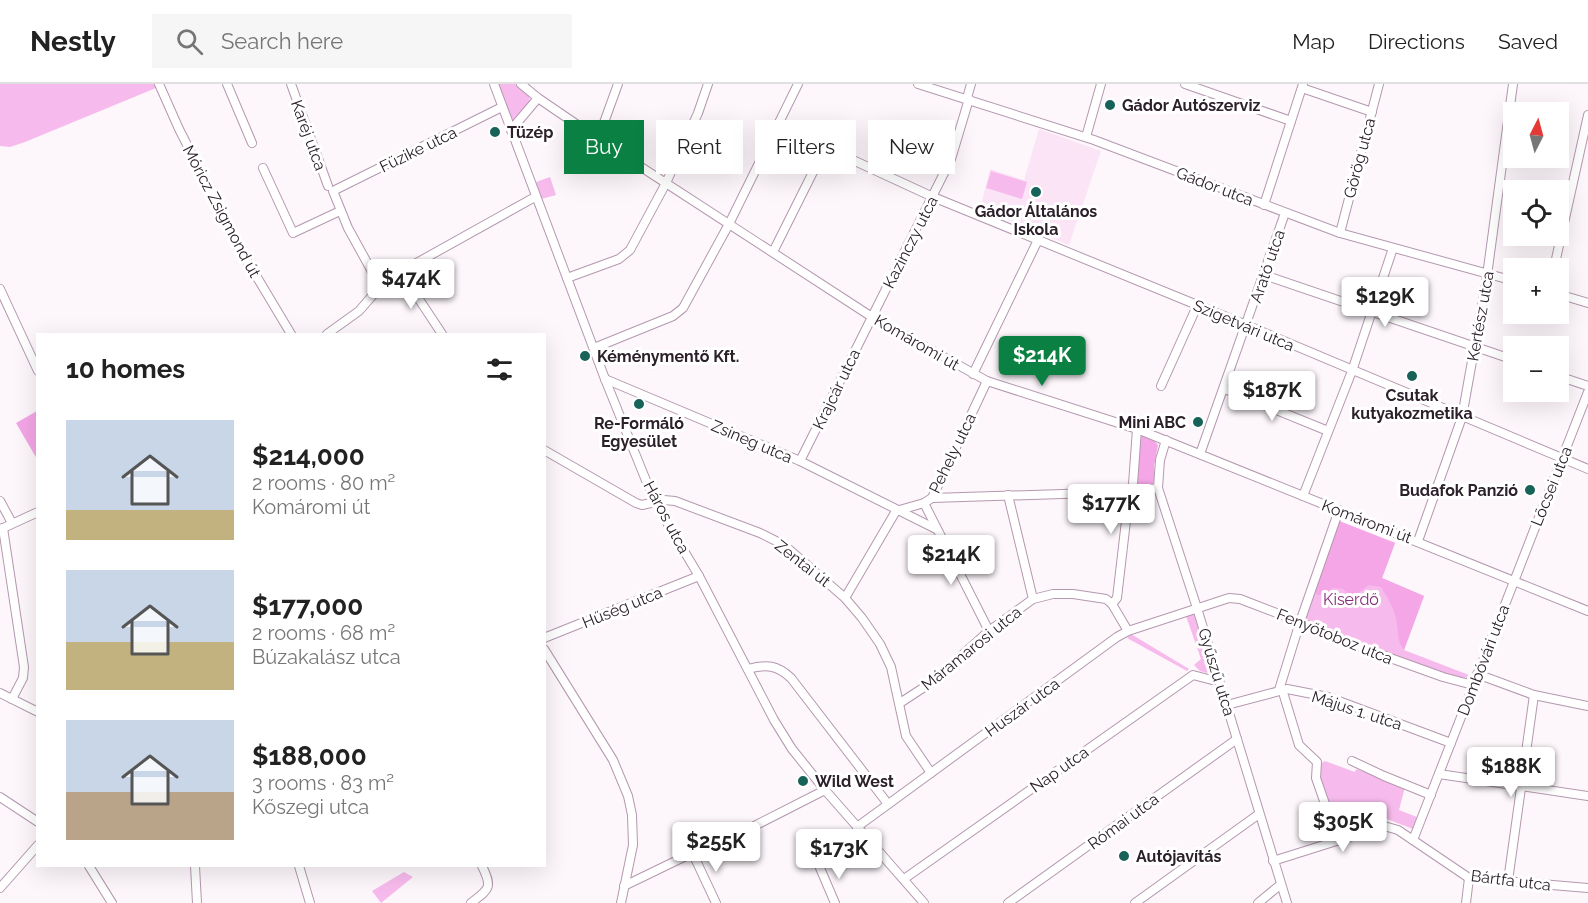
<!DOCTYPE html>
<meta charset="utf-8">
<style>
:root{--surface:#fff;--page:#f6f6f6;--text:#222;--muted:#767676;--line:#e0e0e0;--accent:#0b8043}
body{margin:0;font-family:Raleway,sans-serif;background:var(--page);color:var(--text);height:100vh;display:flex;flex-direction:column;font-size:22px;white-space:nowrap}
*{box-sizing:border-box;margin:0}
p{font-size:20px;color:var(--muted)}
.icon{flex:none;width:33px;height:33px;fill:none;stroke:currentColor;stroke-width:2;stroke-linecap:round;stroke-linejoin:round}
.map{position:relative;flex:1;overflow:hidden}
.sheet{position:absolute;left:36px;top:249px;width:510px;height:534px;display:flex;flex-direction:column;background:var(--surface);border-radius:0px;box-shadow:0 6px 24px #0002}
.sheet>*{flex:none}
.hud{position:absolute;left:564px;top:36px;width:570px;height:54px;display:flex;gap:12px}
.needle{width:39px;rotate:6deg}
.fabs{position:absolute;left:1503px;top:18px;display:grid;gap:12px}
.fabs a{display:grid;place-items:center;width:66px;height:66px;border-radius:0px;background:var(--surface);box-shadow:0 6px 24px #0002;font-size:30px}
.price{position:absolute;translate:-50% -51px;padding:0 14px;border-radius:6px;background:#fff;color:#222;font-size:20px;line-height:39px;filter:drop-shadow(0 2px 3px #0008)}
.price::after{content:'';position:absolute;left:50%;top:36px;width:18px;height:14px;margin-left:-9px;background:inherit;clip-path:polygon(0 0,100% 0,50% 100%)}
.price.on{background:var(--accent);color:#fff}
ul{padding:0;list-style:none}
li{display:flex;align-items:center;gap:18px;height:150px;padding:0 30px}
li span{display:grid;place-items:center;flex:none;width:168px;height:120px;border-radius:0px;color:#555}
li>.icon{margin-inline-start:auto}
span .icon{width:72px;height:72px;fill:#fffc;stroke-width:1}
li b{font-size:26px}
h2{display:flex;justify-content:space-between;align-items:center;height:72px;padding:0 30px;font-size:26px}
.pill{padding:0 21px;border-radius:0px;background:var(--surface);box-shadow:0 6px 24px #0002;font-size:21px;line-height:54px}
.pill.on{background:var(--accent);color:#fff}
header{display:flex;align-items:center;gap:36px;box-sizing:border-box;height:84px;padding:0 30px;background:var(--surface);border-bottom:2px solid var(--line)}
header strong{font-size:28px}
nav{display:flex;gap:33px;margin-inline-start:auto;font-size:21px}
.search{width:420px;height:54px;background:var(--page);display:flex;align-items:center;gap:15px;box-sizing:border-box;padding:0 21px;border-radius:0px;color:var(--muted);font-size:22px}
.map>svg:first-child{display:block}
.built{fill:#fbe4f6}
.green{fill:#f7baec}
.forest{fill:#f4a6e6}
.lines{fill:none;stroke-linecap:round;stroke-linejoin:round}
.minor-casing{stroke:#b498af;stroke-width:10}
.minor{stroke:#fff;stroke-width:8}
.poi-dot{fill:#186359;stroke:#fff;stroke-width:2}
.labels{text-anchor:middle;stroke-width:6;stroke-linejoin:round;paint-order:stroke}
.poi-label{font-size:16px;font-weight:bold;fill:#2c212a;stroke:#fff;text-anchor:start}
.street-label{font-size:16px;fill:#2c212a;stroke:#fff}
.park-label{font-size:16px;fill:#852c7a;stroke:#fff}
</style>
<header>
<strong>Nestly</strong>
<div class="search"><svg class="icon" aria-label="search" viewBox="0 0 24 24"><circle cx="10" cy="10" r="6"/><path d="M15 15l6 6"/></svg>Search here</div>
<nav><a>Map</a><a>Directions</a><a>Saved</a></nav>
</header>
<div class="map">
<svg width="1588" height="819" viewBox="0 0 1588 819">
<rect width="100%" height="100%" fill="#fdf7fc"/>
<polygon class="built" points="1039,45 1101,67 1069,161 980,125 990,85 1024,96"/>
<g class="green">
<polygon points="0,0 154,0 156,4 25,58 10,63 0,62"/>
<polygon points="498,0 517,0 529,10 530,18 511,38"/>
<polygon points="991,87 1027,98 1022,115 986,104"/>
<polygon points="550,93 556,111 541,115 536,98"/>
<polygon points="1339,437 1395,459 1382,494 1424,512 1404,566 1469,591 1468,594 1449,592 1359,560 1307,537 1304,534"/>
<polygon points="1194,529 1211,585 1207,589 1200,587 1194,581 1201,575 1186,532"/>
<polygon points="1131,550 1189,585 1187,587 1127,554"/>
<path d="M1325,677L1355,688L1356,685L1405,703L1399,726L1417,733L1413,745L1387,735L1342,752C1330,731 1319,704 1320,680Z"/>
<polygon points="404,788 413,793 381,819 372,807"/>
</g>
<g class="forest">
<polygon points="37,327 37,375 16,339"/>
<polygon points="1142,352 1153,355 1158,361 1154,382 1155,396 1151,402 1141,402 1135,397 1139,354"/>
<path d="M1339,437L1395,459L1382,494L1424,512L1404,566C1396,556 1399,546 1396,534C1393,522 1387,513 1381,503L1369,501L1357,510L1350,511L1343,505L1333,504L1326,510L1317,511L1314,505Z"/>
</g>
<g class="lines">
<g class="minor-casing">
<g id="minor">
<polyline points="159,0 179,45 240,165 291,250"/>
<polyline points="227,0 252,59"/>
<polyline points="291,0 328,102"/>
<polyline points="494,0 605,295 647,399 665,435 699,492 774,636 792,665 825,706 924,819"/>
<polyline points="521,0 538,14 598,55 872,233 987,297 1137,345 1588,527"/>
<polyline points="918,0 1094,56 1340,149 1514,197"/>
<polyline points="1185,0 1291,37"/>
<polyline points="1302,4 1372,28"/>
<polyline points="967,14 971,0"/>
<polyline points="777,41 933,113 1246,241 1588,385"/>
<polyline points="511,46 538,14"/>
<polyline points="1086,53 1101,0"/>
<polyline points="598,55 618,0"/>
<polyline points="263,84 293,149 340,127"/>
<polyline points="1264,121 1303,0"/>
<polyline points="1340,149 1379,0"/>
<polyline points="773,168 825,64"/>
<polyline points="1554,184 1588,31"/>
<polyline points="401,188 442,250"/>
<polyline points="1264,191 1514,276"/>
<polyline points="567,194 619,175 630,166 666,99 698,29 708,0"/>
<polyline points="380,202 348,144 333,107 502,23"/>
<polyline points="0,205 38,287"/>
<polyline points="1558,210 1588,219"/>
<polyline points="327,250 359,227 386,196 535,113"/>
<polyline points="594,264 673,232 683,224 729,140 798,0"/>
<polyline points="973,290 1038,156"/>
<polyline points="1558,292 1588,302"/>
<polyline points="605,295 800,377 936,445"/>
<polyline points="1161,302 1197,222"/>
<polyline points="1225,305 1328,347"/>
<polyline points="1166,356 1160,376 1158,404 1197,524 1287,819"/>
<polyline points="544,366 636,419 642,421 664,416 675,417 760,449 784,461 845,514 862,534 880,560 891,583 906,652 931,689"/>
<polyline points="1200,370 1285,129"/>
<polyline points="800,377 951,75 969,15"/>
<polyline points="1008,411 1033,515"/>
<polyline points="1303,412 1352,287 1393,164"/>
<polyline points="932,414 1125,408 1158,404"/>
<polyline points="0,417 12,439"/>
<polyline points="924,419 989,547"/>
<polyline points="3,444 24,583 23,594 12,615"/>
<polyline points="1,445 38,428"/>
<polyline points="1418,457 1462,333 1486,199 1513,0"/>
<polyline points="845,514 896,427 924,419 932,414 987,297"/>
<polyline points="1128,547 1112,520 1117,514 1129,411 1133,400 1137,345"/>
<polyline points="544,554 699,492"/>
<polyline points="544,565 613,676 628,712 632,731 633,761 621,819"/>
<path d="M748,585C767,580 777,581 791,594L888,720"/>
<polyline points="1477,590 1534,611 1588,622"/>
<polyline points="1282,605 1299,661 1317,678 1316,694 1338,757"/>
<polyline points="1279,606 1300,538 1339,426"/>
<polyline points="0,609 38,628"/>
<polyline points="900,619 932,598 989,547 1033,515 1053,510 1073,510 1106,515 1112,520"/>
<polyline points="1227,621 1287,605 1328,613 1451,659"/>
<polyline points="1352,677 1384,692 1431,711"/>
<polyline points="1439,690 1588,712"/>
<polyline points="0,713 38,738"/>
<polyline points="857,743 1117,553 1128,547 1229,514 1240,515 1300,538 1357,562 1443,593 1473,601"/>
<polyline points="1413,756 1588,308"/>
<polyline points="693,770 716,819"/>
<polyline points="1273,777 1384,742 1398,746 1469,794 1588,804"/>
<polyline points="89,782 112,819"/>
<polyline points="195,782 197,819"/>
<polyline points="299,782 310,819"/>
<polyline points="904,795 1193,591 1212,596 1219,595"/>
<polyline points="1508,797 1534,611"/>
<polyline points="624,802 686,772 709,765 825,706"/>
<polyline points="0,804 38,761"/>
<path d="M471,819C489,805 493,804 482,782"/>
<polyline points="835,819 820,784 821,779 866,753"/>
<polyline points="1008,819 1237,655"/>
<polyline points="1135,819 1259,730"/>
<polyline points="1258,819 1280,801"/>
<polyline points="1466,819 1469,794"/>
</g>
</g>
<use href="#minor" class="minor"/>
</g>
<g class="poi-dot">
<circle cx="1110" cy="21" r="6"/>
<circle cx="495" cy="48" r="6"/>
<circle cx="1036" cy="108" r="6"/>
<circle cx="585" cy="272" r="6"/>
<circle cx="1412" cy="292" r="6"/>
<circle cx="639" cy="320" r="6"/>
<circle cx="1198" cy="338" r="6"/>
<circle cx="1530" cy="406" r="6"/>
<circle cx="803" cy="697" r="6"/>
<circle cx="1124" cy="772" r="6"/>
</g>
<g class="labels">
<g class="poi-label">
<text x="1122" y="27">Gádor Autószerviz</text>
<text x="507" y="54">Tüzép</text>
<text x="1036" y="133" text-anchor="middle">Gádor Általános<tspan x="1036" dy="18">Iskola</tspan></text>
<text x="597" y="278">Kéménymentő Kft.</text>
<text x="1412" y="317" text-anchor="middle">Csutak<tspan x="1412" dy="18">kutyakozmetika</tspan></text>
<text x="1186" y="344" text-anchor="end">Mini ABC</text>
<text x="639" y="345" text-anchor="middle">Re-Formáló<tspan x="639" dy="18">Egyesület</tspan></text>
<text x="1518" y="412" text-anchor="end">Budafok Panzió</text>
<text x="815" y="703">Wild West</text>
<text x="1136" y="778">Autójavítás</text>
</g>
<g class="street-label">
<text transform="translate(309 51) rotate(70)" y="6">Karéj utca</text>
<text transform="translate(418 65) rotate(-26)" y="6">Füzike utca</text>
<text transform="translate(1359 74) rotate(-75)" y="6">Görög utca</text>
<text transform="translate(1215 102) rotate(21)" y="6">Gádor utca</text>
<text transform="translate(222 127) rotate(62)" y="6">Móricz Zsigmond út</text>
<text transform="translate(910 158) rotate(-63)" y="6">Kazinczy utca</text>
<text transform="translate(1267 182) rotate(-71)" y="6">Arató utca</text>
<text transform="translate(1480 232) rotate(-80)" y="6">Kertész utca</text>
<text transform="translate(1244 241) rotate(23)" y="6">Szigetvári utca</text>
<text transform="translate(917 258) rotate(30)" y="6">Komáromi út</text>
<text transform="translate(836 305) rotate(-64)" y="6">Krajcár utca</text>
<text transform="translate(752 357) rotate(23)" y="6">Zsineg utca</text>
<text transform="translate(952 369) rotate(-64)" y="6">Pehely utca</text>
<text transform="translate(1551 402) rotate(-68)" y="6">Lőcsei utca</text>
<text transform="translate(667 433) rotate(62)" y="6">Háros utca</text>
<text transform="translate(1367 437) rotate(21)" y="6">Komáromi út</text>
<text transform="translate(803 479) rotate(38)" y="6">Zentai út</text>
<text transform="translate(622 523) rotate(-22)" y="6">Hűség utca</text>
<text transform="translate(1335 552) rotate(22)" y="6">Fenyőtoboz utca</text>
<text transform="translate(971 564) rotate(-39)" y="6">Máramarosi utca</text>
<text transform="translate(1483 576) rotate(-69)" y="6">Dombóvári utca</text>
<text transform="translate(1217 588) rotate(73)" y="6">Gyűszű utca</text>
<text transform="translate(1022 623) rotate(-36)" y="6">Huszár utca</text>
<text transform="translate(1357 626) rotate(18)" y="6">Május 1. utca</text>
<text transform="translate(1059 685) rotate(-35)" y="6">Nap utca</text>
<text transform="translate(1123 737) rotate(-36)" y="6">Római utca</text>
<text transform="translate(1511 796) rotate(7)" y="6">Bártfa utca</text>
</g>
<g class="park-label">
<text x="1351" y="521">Kiserdő</text>
</g>
</g>
</svg>
<div class="fabs">
<a><svg class="needle" viewBox="-14 -14 28 28"><path d="M0-13l5 13h-10z" fill="#e53935"/><path d="M0 13l5-13h-10z" fill="#767676"/></svg></a>
<a><svg class="icon" aria-label="locate" viewBox="0 0 24 24"><circle cx="12" cy="12" r="6"/><path d="M12 2v4M12 18v4M2 12h4M18 12h4"/></svg></a>
<a>+</a>
<a>−</a>
</div>
<b class="price" style="left:411px;top:226px">$474K</b>
<b class="price" style="left:1385px;top:244px">$129K</b>
<b class="price on" style="left:1042px;top:303px">$214K</b>
<b class="price" style="left:1272px;top:338px">$187K</b>
<b class="price" style="left:1111px;top:451px">$177K</b>
<b class="price" style="left:951px;top:502px">$214K</b>
<b class="price" style="left:1511px;top:714px">$188K</b>
<b class="price" style="left:1343px;top:769px">$305K</b>
<b class="price" style="left:716px;top:789px">$255K</b>
<b class="price" style="left:839px;top:796px">$173K</b>
<div class="hud">
<a class="pill on">Buy</a>
<a class="pill">Rent</a>
<a class="pill">Filters</a>
<a class="pill">New</a>
</div>
<section class="sheet">
<h2>10 homes<svg class="icon" aria-label="filters" viewBox="0 0 24 24"><path d="M4 7h16M4 17h16"/><circle cx="9" cy="7" r="2"/><circle cx="15" cy="17" r="2"/></svg></h2>
<ul>
<li><span style="background:linear-gradient(#c9d6e8 75%,#c2b280 0)"><svg class="icon" aria-label="home" viewBox="0 0 24 24"><path d="M3 11l9-7 9 7M6 9v11h12V9"/></svg></span><div><b>$214,000</b><p>2 rooms · 80 m²</p><p>Komáromi út</p></div></li>
<li><span style="background:linear-gradient(#c9d6e8 60%,#c2b280 0)"><svg class="icon" aria-label="home" viewBox="0 0 24 24"><path d="M3 11l9-7 9 7M6 9v11h12V9"/></svg></span><div><b>$177,000</b><p>2 rooms · 68 m²</p><p>Búzakalász utca</p></div></li>
<li><span style="background:linear-gradient(#c9d6e8 60%,#b9a48a 0)"><svg class="icon" aria-label="home" viewBox="0 0 24 24"><path d="M3 11l9-7 9 7M6 9v11h12V9"/></svg></span><div><b>$188,000</b><p>3 rooms · 83 m²</p><p>Kőszegi utca</p></div></li>
</ul>
</section>
</div>
